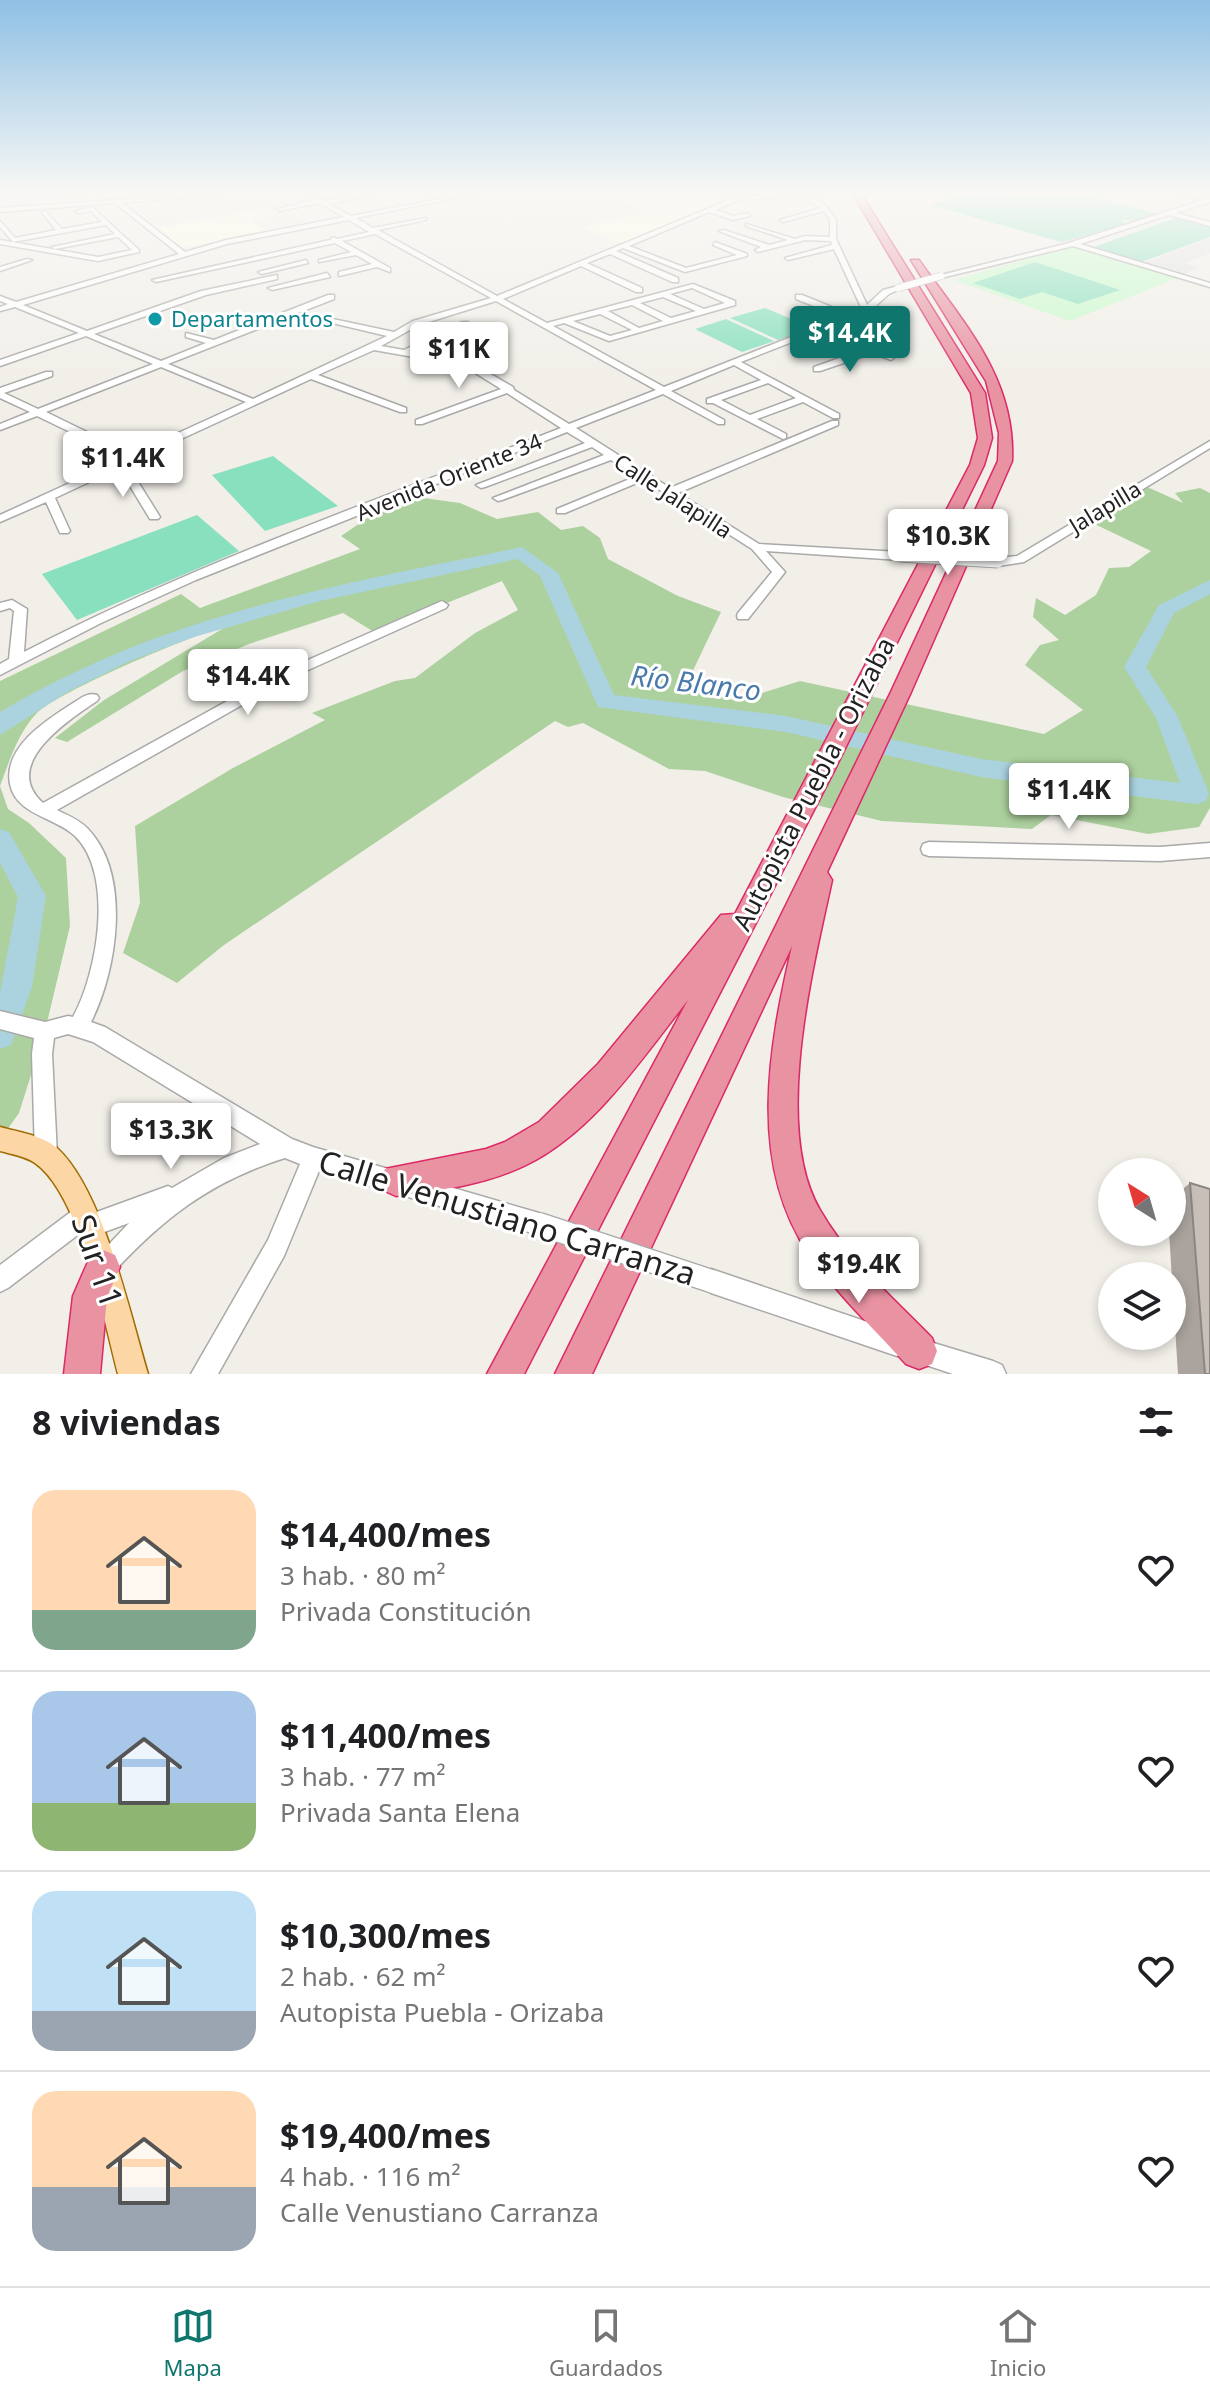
<!DOCTYPE html>
<html lang="es">
<meta charset="utf-8">
<style>
:root{--surface:#fff;--page:#f6f6f6;--text:#202124;--muted:#757577;--line:#e0e0e0;--accent:#0f766e}
body{margin:0;font-family:"Noto Sans",sans-serif;background:var(--page);color:var(--text);height:100vh;display:flex;flex-direction:column;font-size:30px;white-space:nowrap}
*{box-sizing:border-box;margin:0}
p{font-size:26px;color:var(--muted)}
.icon{flex:none;width:44px;height:44px;fill:none;stroke:currentColor;stroke-width:2;stroke-linecap:round;stroke-linejoin:round}
.map{position:relative;height:1374px;overflow:hidden}
.side{display:flex;flex-direction:column;background:var(--surface);flex:1}
.side>*{flex:none}
.needle{width:52px;rotate:323deg}
.buttons{position:absolute;left:1098px;top:1158px;display:grid;gap:16px}
.buttons a{display:grid;place-items:center;width:88px;height:88px;border-radius:50%;background:var(--surface);box-shadow:0 4px 12px #0003;font-size:40px}
.price{position:absolute;translate:-50% -68px;padding:0 18px;border-radius:8px;background:#fff;color:#222;font-size:26px;line-height:52px;filter:drop-shadow(0 2px 4px #0008)}
.price::after{content:'';position:absolute;left:50%;top:48px;width:24px;height:18px;margin-left:-12px;background:inherit;clip-path:polygon(0 0,100% 0,50% 100%)}
.price.active{background:var(--accent);color:#fff}
ul{padding:0;list-style:none}
li{display:flex;align-items:center;gap:24px;height:200px;padding:0 32px}
li+li{border-top:2px solid var(--line)}
li span{display:grid;place-items:center;flex:none;width:224px;height:160px;border-radius:24px;color:#555}
li>.icon{margin-inline-start:auto}
span .icon{width:96px;height:96px;fill:#fffc;stroke-width:1}
li b{font-size:34px}
h2{display:flex;justify-content:space-between;align-items:center;height:96px;padding:0 32px;font-size:34px}
.dock{display:flex;justify-content:space-around;align-items:center;height:112px;border-top:2px solid var(--line);background:var(--surface);font-size:22px;color:var(--muted)}
.dock a{display:grid;justify-items:center;gap:4px}
.dock .active{color:var(--accent)}
.map>svg:first-child{display:block}
.industrial{fill:#ebdbe8}
.education{fill:#ffffe5}
.forest{fill:#add19e}
.park{fill:#c8facc}
.pitch{fill:#88e0be}
.parking{fill:#e2e2e2}
.lines{fill:none;stroke-linecap:round;stroke-linejoin:round}
.stream{stroke:#aad3df;stroke-width:2}
.river{fill:#aad3df;fill-rule:evenodd}
.minor-casing{stroke:#a9a9a9;stroke-width:3}
.major-casing{stroke:#a06b00;stroke-width:3}
.highway-casing{stroke:#dc2a67;stroke-width:3}
.minor{fill:#fff;fill-rule:evenodd}
.major{fill:#fcd6a4;fill-rule:evenodd}
.highway{fill:#e892a2;fill-rule:evenodd}
.minor-bridge-far2-casing{stroke:#a9a9a9;stroke-width:8;stroke-linecap:butt}
.minor-bridge-far1-casing{stroke:#a9a9a9;stroke-width:13;stroke-linecap:butt}
.minor-bridge-casing{stroke:#a9a9a9;stroke-width:25;stroke-linecap:butt}
.minor-bridge-far2{stroke:#fff;stroke-width:7}
.minor-bridge-far1{stroke:#fff;stroke-width:11}
.minor-bridge{stroke:#fff;stroke-width:22}
.wall{fill:#aba49e}
.building{fill:#c7bfb8;stroke:#8b8681;stroke-width:2}
.culture-dot{fill:#0f9aa8;stroke:#fff;stroke-width:3}
.labels{text-anchor:middle;stroke-width:6;stroke-linejoin:round;paint-order:stroke}
.far-culture-label{font-size:22px;fill:#0d838f;stroke:#fff;text-anchor:start}
.far-street-label{font-size:22px;fill:#222;stroke:#fff}
.street-label{font-size:26px;fill:#222;stroke:#fff}
.water-label{font-size:28px;font-style:italic;fill:#4a7aab;stroke:#fff}
.near-street-label{font-size:32px;fill:#222;stroke:#fff}
</style>
<div class="map">
<svg width="1210" height="1374" viewBox="0 0 1210 1374">
<rect width="100%" height="100%" fill="#f2efe9"/>
<polygon class="industrial" points="0,194 85,194 0,208"/>
<g class="education">
<polygon points="648,194 692,194 723,203 623,244 582,228 647,212 620,200"/>
<polygon points="268,208 279,214 250,220 267,232 181,248 156,228"/>
</g>
<g class="forest">
<path d="M1145,486L1183,503L1175,493L1200,488L1210,493V808L1199,827L1148,834L1051,815L1032,829L882,821L783,797L705,771L669,769L583,723L568,727L555,721L224,945L177,983L123,953L140,903L135,826L233,768L325,720L312,713L395,681L415,678L475,633L518,610L502,581L374,632L343,613L249,644L183,671L67,742L55,738L104,700L227,626C196,633 55,693 36,714C18,733 9,762 0,786V681L181,594L200,608L360,549L341,536L369,517L416,497L460,503L497,519L538,512L561,530L583,526L600,538L608,559L678,596L721,612L686,685L736,701L800,681L1044,734L1083,710L1025,665L1040,645L1059,640L1033,617L1036,598L1065,615L1096,595L1109,568L1129,567L1151,551L1086,520Z"/>
<polygon points="0,786 8,809 29,823 66,858 70,926 45,1031 19,1113 0,1140"/>
</g>
<polygon class="park" points="1074,246 1180,277 1070,321 954,280"/>
<g class="pitch">
<polygon points="968,194 1082,194 1159,214 1135,221 1121,220 1126,224 1062,242 929,205"/>
<polygon points="1178,217 1210,225 1210,237 1139,263 1088,249"/>
<polygon points="1035,262 1120,290 1078,304 1042,292 1020,299 973,283"/>
<polygon points="765,308 813,328 778,340 730,318"/>
<polygon points="726,319 774,341 742,352 695,329"/>
<polygon points="273,456 338,506 265,531 212,475"/>
<polygon points="197,515 239,551 77,620 42,574"/>
</g>
<polygon class="parking" points="1210,238 1210,253 1185,263 1199,268 1183,274 1144,263"/>
<g class="lines">
<g class="stream">
<polyline points="72,194 86,195"/>
<polyline points="0,197 41,194"/>
</g>
<g class="river">
<path d="M522,547L558,573L614,695L786,716L981,759L1180,783L1156,718L1124,667L1159,605L1210,580V594L1174,613L1146,667L1178,717L1209,794L1206,801L1197,804L981,777L786,732L598,707L540,576L518,559L320,601L194,637L130,661L69,691L0,735V712C165,614 337,585 522,547Z"/>
<polygon points="0,829 9,832 46,896 32,987 11,1045 0,1049 0,993 18,897 0,863"/>
</g>
<g class="minor-casing">
<g id="minor">
<path d="M199,194H222L122,203L185,252L226,240L344,217L319,203L280,211L277,209L314,200L304,194H311L324,201L376,194L329,204L351,216L464,194H475L356,218L373,228L426,218V220L378,230L497,296L736,197L807,194L825,205L836,220V239L867,305L883,290L898,286L902,288L889,294L869,312L827,328L895,357L891,360L873,353L820,371H814V367L865,349L820,331L741,362L839,414V418H833L803,402L757,419L786,434V438L783,439L713,403H707V399L761,380L734,365L671,391L724,420V424H718L663,394L576,428L670,488L832,421H838V425L678,493L759,544L900,552L906,556L900,560L766,551L785,572L748,619H738L737,616L738,613L772,572L752,549L644,480L565,513H557V509L637,476L611,460L502,500L498,501L493,498L604,455L592,447L485,487L481,488L476,485L585,443L567,432L196,580L101,623L0,675V664L9,659L14,611L10,608L0,611V603L12,600L27,609L24,652C196,563 380,499 561,428L507,393L422,424H416V420L501,389L464,366L374,350L318,375L406,408V412H400L311,379L127,464L160,517L158,519H150L119,468L55,498L70,531L68,533H60L46,502L0,522V515L124,458L37,416L0,430V424L30,412L0,398V388L46,372H52V376L4,393L38,409L153,364L86,336L0,366V360L79,333L15,307L0,311V307L8,304L0,301V296L16,302L179,254L115,203L0,212V208ZM802,196L821,208L780,220L783,222L824,211L830,220V237L805,236L795,239L746,224V226L788,240L769,245L724,230L719,231L761,247L755,250L758,252L805,240L831,241L832,245L785,258L788,260L834,249L862,309L849,314L802,295H796V299L842,317L664,387L553,326L564,323L609,341L735,305V301L693,284L547,323L503,299L581,266L636,292H642V288L587,263L610,254L672,282H678V278L616,251L623,248L685,272L747,256V254L715,242L713,245L737,255L686,268L629,246L709,212L733,220L750,216L748,213L733,216L715,210L739,200ZM349,220L369,232L337,239L333,237L330,240L152,280L156,282L335,243L351,252L319,260V262L356,255L372,264L339,272V276L377,267L390,272V268L342,241L375,234L491,298L413,321L394,332L328,318V322L387,336L253,399L168,364L334,299V295H328L214,340L186,333V337L206,343L161,361L94,334L206,295L277,279V275L201,291L87,331L23,305L227,244ZM692,288L725,303L704,309L670,294ZM663,297L696,311L671,318L640,303ZM496,301L656,390L569,424L514,390L513,387L470,362L414,352L468,326V322H462L404,350L381,346L419,325ZM632,305L663,321L639,328L608,311ZM600,314L632,330L610,336L573,321ZM161,367L246,402L132,454L46,412ZM768,383L796,398L750,415L721,400Z"/>
<polygon points="1182,194 1210,198 1210,202 1176,213 1210,222 1210,226 1169,215 1080,244 1210,283 1210,287 1073,246 941,278 937,276 1065,244 1203,200"/>
<polygon points="92,207 139,250 139,252 98,261 0,244 0,240 98,257 132,250 118,237 55,249 52,247 115,234 106,225 13,242 0,227 0,221 15,238 56,230 42,213 45,211 62,229 102,222 91,211 78,213 75,211"/>
<polygon points="27,259 32,260 0,271 0,267"/>
<polygon points="306,260 308,263 262,274 258,272"/>
<polygon points="327,273 330,277 272,290 268,288"/>
<polygon points="1210,441 1210,448 1024,562 998,566 992,562 998,558 1017,556"/>
<path d="M442,601L448,605L446,608L286,680L57,810C67,815 80,820 88,829C132,875 117,971 91,1022L105,1027L292,1139L313,1147L539,1213L547,1216L550,1224L547,1232L539,1235L319,1171L284,1256L218,1374H191L268,1240L300,1164L285,1158C211,1181 162,1219 111,1275L103,1279L95,1275L91,1267L95,1259L129,1223L88,1238L79,1234L8,1288L0,1292V1265L76,1208L84,1205L92,1208L94,1213L168,1186L172,1188L224,1158L260,1144L93,1042L68,1034L54,1038L52,1054L57,1155L54,1163L46,1166L38,1163L35,1155L32,1054L34,1038L0,1029V1011L45,1022L68,1016L73,1017C97,974 115,875 75,836C55,817 16,815 10,784C3,748 45,721 70,705C79,700 86,692 97,695L99,698L97,701C67,721 0,765 43,803L276,674Z"/>
<polygon points="929,842 1160,847 1210,843 1210,857 1160,861 929,856 923,854 921,849 923,844"/>
<polygon points="711,1269 897,1332 906,1335 908,1341 917,1338 993,1361 1002,1365 1006,1374 953,1374 908,1359 906,1353 897,1356 711,1293 703,1289 699,1281 703,1273"/>
</g>
</g>
<g class="major-casing">
<path id="major" d="M0,1127C18,1132 42,1135 57,1148C103,1190 130,1314 148,1374H118C104,1321 80,1194 35,1163C25,1156 11,1154 0,1151Z"/>
</g>
<g class="highway-casing">
<g id="highway">
<path d="M853,194H861L985,393L992,438L984,465L834,771L524,1374H487L688,1000C642,1058 594,1132 526,1165C485,1185 441,1190 396,1196L385,1191L380,1180L385,1169L486,1149L505,1142L539,1122L598,1064L721,915L735,914L970,465L978,438L971,393Z"/>
<path d="M911,260H919C964,324 1016,378 1012,461L911,692L827,872L832,880C813,968 772,1128 820,1210C848,1259 893,1298 932,1338L937,1351L932,1364L919,1369L906,1364C873,1328 837,1294 809,1254C747,1163 769,1047 792,946L592,1374H555L891,692L998,461L999,433L986,381Z"/>
<polygon points="103,1250 115,1255 120,1267 107,1297 100,1374 64,1374 73,1296 91,1255"/>
</g>
</g>
<use href="#minor" class="minor"/>
<use href="#major" class="major"/>
<use href="#highway" class="highway"/>
<g class="minor-bridge-far2-casing">
<polyline id="minor-bridge-far2" points="898,288 941,276"/>
</g>
<g class="minor-bridge-far1-casing">
<polyline id="minor-bridge-far1" points="900,556 998,562"/>
</g>
<g class="minor-bridge-casing">
<polyline id="minor-bridge" points="539,1224 711,1281"/>
</g>
<use href="#minor-bridge-far2" class="minor-bridge-far2"/>
<use href="#minor-bridge-far1" class="minor-bridge-far1"/>
<use href="#minor-bridge" class="minor-bridge"/>
</g>
<polygon class="wall" points="1190,1183 1210,1374 1178,1374 1169,1232 1172,1232 1172,1198"/>
<polygon class="building" points="1190,1183 1210,1189 1210,1374 1205,1374"/>
<linearGradient id="sky" x2="0" y2="1"><stop stop-color="#8fc0e4"/><stop offset="0.5" stop-color="#f9f8f5"/><stop offset="1" stop-color="#f9f8f5" stop-opacity="0"/></linearGradient>
<rect width="1210" height="386" fill="url(#sky)"/>
<circle class="culture-dot" cx="155" cy="319" r="8"/>
<g class="labels">
<g class="far-culture-label">
<text x="171" y="327">Departamentos</text>
</g>
<g class="far-street-label">
<text transform="translate(449 477) rotate(-22)" y="8">Avenida Oriente 34</text>
<text transform="translate(673 496) rotate(33)" y="8">Calle Jalapilla</text>
<text transform="translate(1105 507) rotate(-31)" y="8">Jalapilla</text>
</g>
<g class="street-label">
<text transform="translate(814 784) rotate(-63)" y="9">Autopista Puebla - Orizaba</text>
</g>
<g class="water-label">
<text transform="translate(696 683) rotate(7)" y="10">Río Blanco</text>
</g>
<g class="near-street-label">
<text transform="translate(507 1218) rotate(17)" y="11">Calle Venustiano Carranza</text>
<text transform="translate(97 1261) rotate(71)" y="11">Sur 11</text>
</g>
</g>
</svg>
<div class="buttons">
<a><svg class="needle" viewBox="-14 -14 28 28"><path d="M0-13l5 13h-10z" fill="#e53935"/><path d="M0 13l5-13h-10z" fill="#757577"/></svg></a>
<a><svg class="icon" aria-label="layers" viewBox="0 0 24 24"><path d="M12 4l9 5-9 5-9-5zM3 14l9 5 9-5"/></svg></a>
</div>
<b class="price active" style="left:850px;top:374px">$14.4K</b>
<b class="price" style="left:459px;top:390px">$11K</b>
<b class="price" style="left:123px;top:499px">$11.4K</b>
<b class="price" style="left:948px;top:577px">$10.3K</b>
<b class="price" style="left:248px;top:717px">$14.4K</b>
<b class="price" style="left:1069px;top:831px">$11.4K</b>
<b class="price" style="left:171px;top:1171px">$13.3K</b>
<b class="price" style="left:859px;top:1305px">$19.4K</b>
</div>
<section class="side">
<h2>8 viviendas<svg class="icon" aria-label="filters" viewBox="0 0 24 24"><path d="M4 7h16M4 17h16"/><circle cx="9" cy="7" r="2"/><circle cx="15" cy="17" r="2"/></svg></h2>
<ul>
<li><span style="background:linear-gradient(#ffd9b3 75%,#7fa58c 0)"><svg class="icon" aria-label="home" viewBox="0 0 24 24"><path d="M3 11l9-7 9 7M6 9v11h12V9"/></svg></span><div><b>$14,400/mes</b><p>3 hab. · 80 m²</p><p>Privada Constitución</p></div><svg class="icon" aria-label="heart" viewBox="0 0 24 24"><path d="M12 20l-8-8c-3-5 5-10 8-4 3-6 11-1 8 4z"/></svg></li>
<li><span style="background:linear-gradient(#a9c7e8 70%,#8fb573 0)"><svg class="icon" aria-label="home" viewBox="0 0 24 24"><path d="M3 11l9-7 9 7M6 9v11h12V9"/></svg></span><div><b>$11,400/mes</b><p>3 hab. · 77 m²</p><p>Privada Santa Elena</p></div><svg class="icon" aria-label="heart" viewBox="0 0 24 24"><path d="M12 20l-8-8c-3-5 5-10 8-4 3-6 11-1 8 4z"/></svg></li>
<li><span style="background:linear-gradient(#bfe0f5 75%,#9aa5b1 0)"><svg class="icon" aria-label="home" viewBox="0 0 24 24"><path d="M3 11l9-7 9 7M6 9v11h12V9"/></svg></span><div><b>$10,300/mes</b><p>2 hab. · 62 m²</p><p>Autopista Puebla - Orizaba</p></div><svg class="icon" aria-label="heart" viewBox="0 0 24 24"><path d="M12 20l-8-8c-3-5 5-10 8-4 3-6 11-1 8 4z"/></svg></li>
<li><span style="background:linear-gradient(#ffd9b3 60%,#9aa5b1 0)"><svg class="icon" aria-label="home" viewBox="0 0 24 24"><path d="M3 11l9-7 9 7M6 9v11h12V9"/></svg></span><div><b>$19,400/mes</b><p>4 hab. · 116 m²</p><p>Calle Venustiano Carranza</p></div><svg class="icon" aria-label="heart" viewBox="0 0 24 24"><path d="M12 20l-8-8c-3-5 5-10 8-4 3-6 11-1 8 4z"/></svg></li>
</ul>
</section>
<nav class="dock">
<a class="active"><svg class="icon" aria-label="map" viewBox="0 0 24 24"><path d="M3 6l6-2 6 2 6-2v14l-6 2-6-2-6 2zM9 4v14M15 6v14"/></svg>Mapa</a>
<a><svg class="icon" aria-label="saved" viewBox="0 0 24 24"><path d="M7 4h10v16l-5-4-5 4z"/></svg>Guardados</a>
<a><svg class="icon" aria-label="home" viewBox="0 0 24 24"><path d="M3 11l9-7 9 7M6 9v11h12V9"/></svg>Inicio</a>
</nav>
